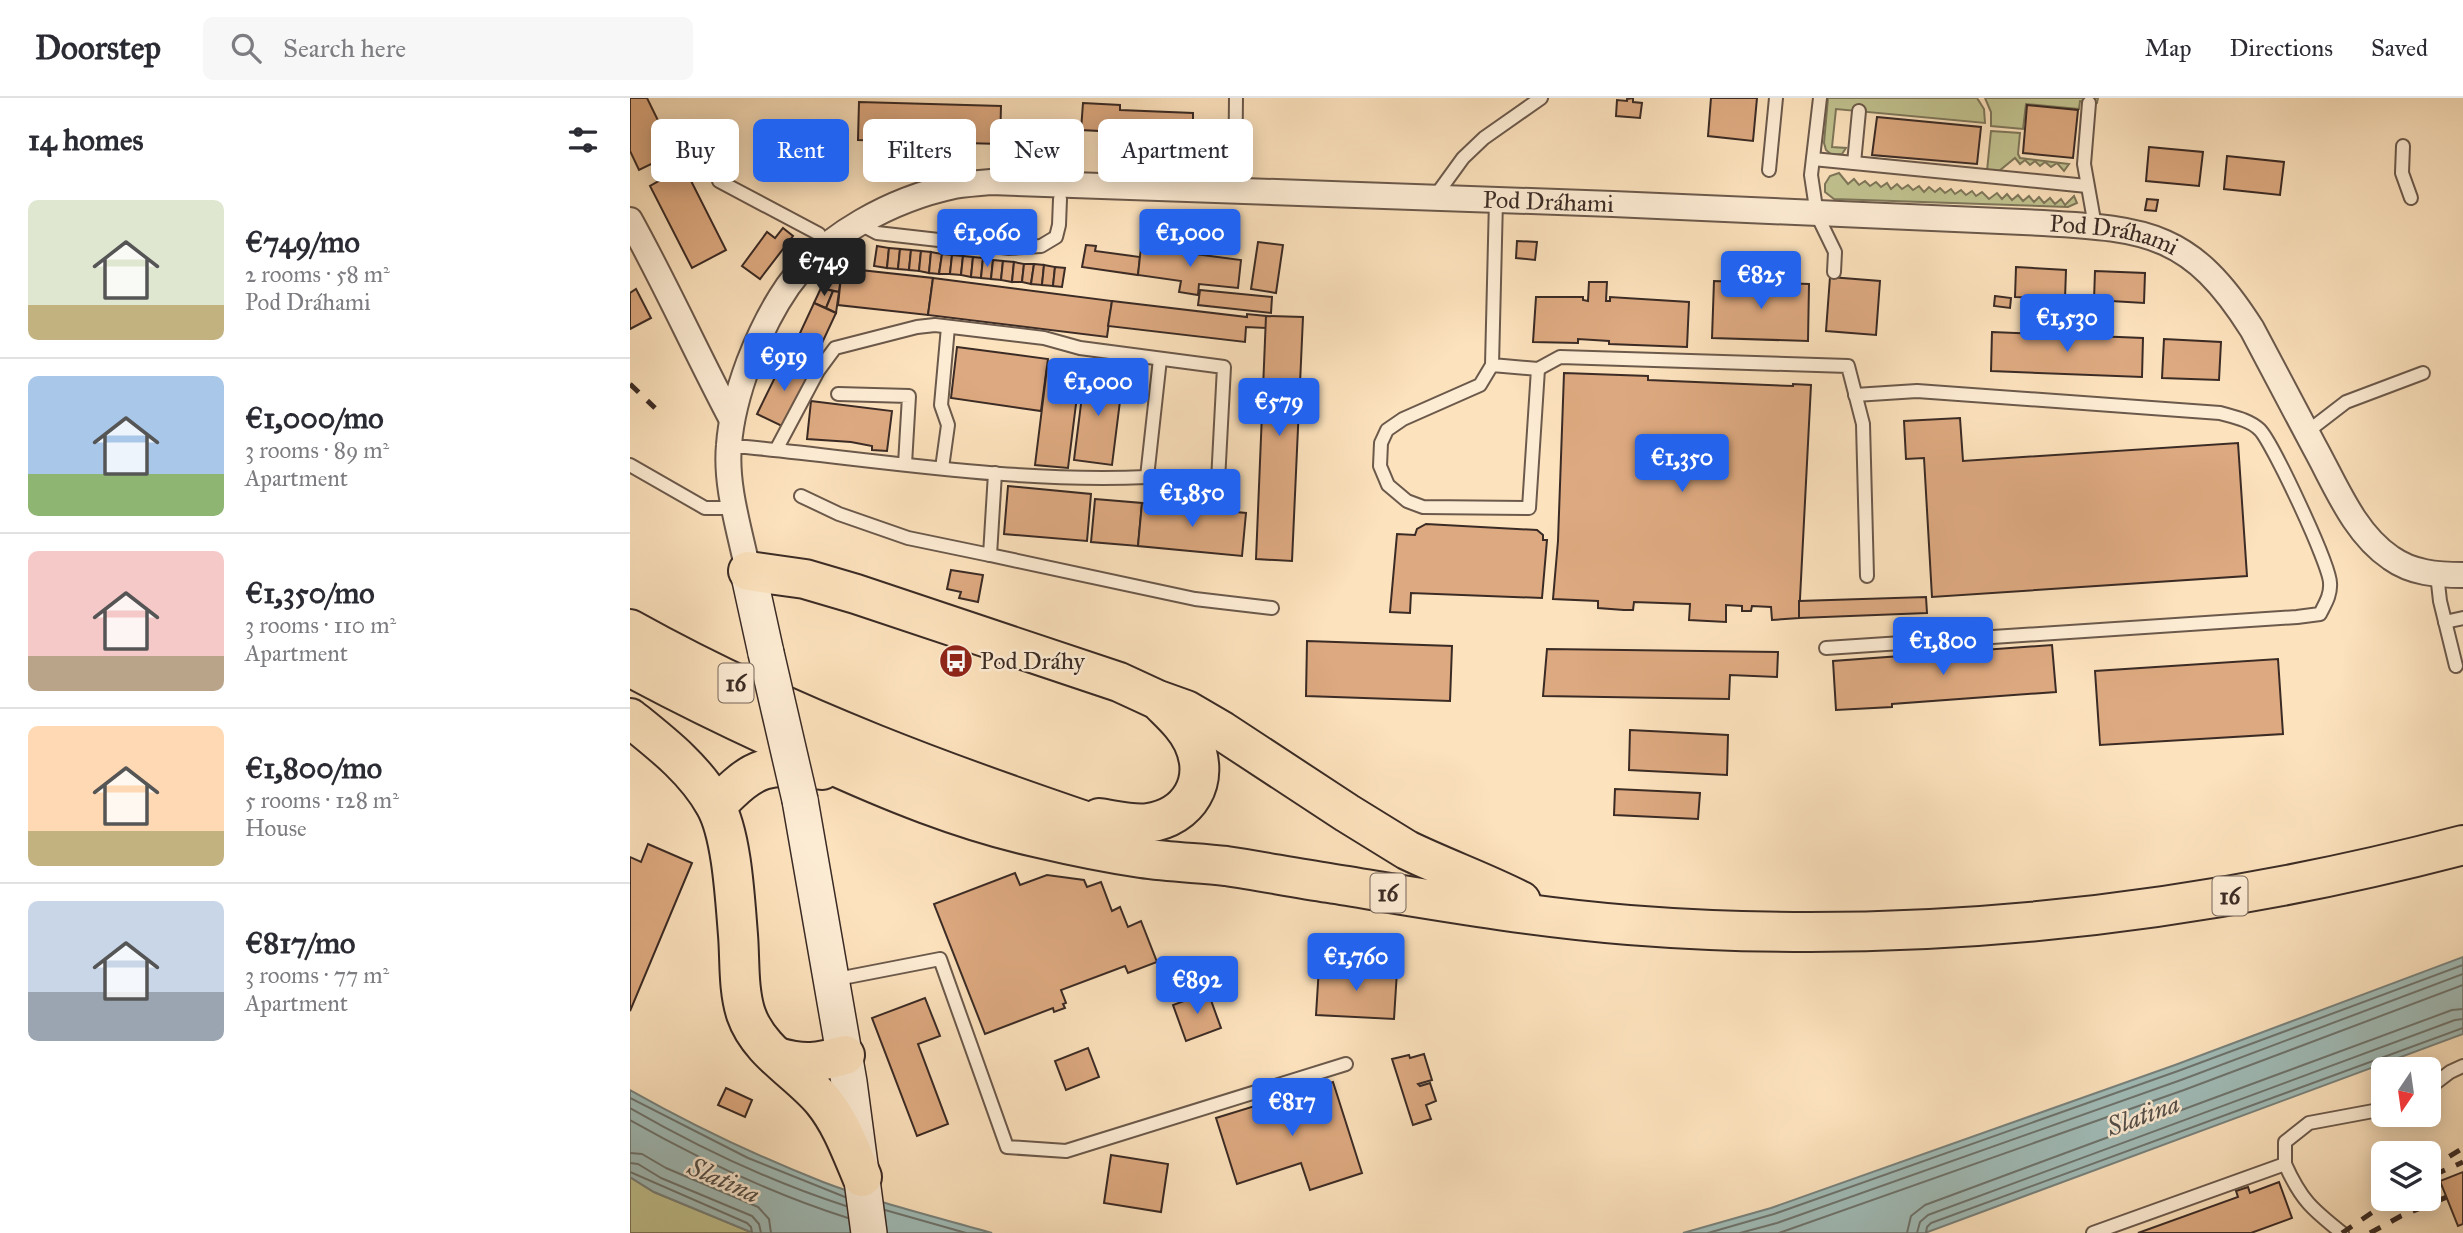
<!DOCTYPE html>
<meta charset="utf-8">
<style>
:root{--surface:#fff;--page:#f7f7f7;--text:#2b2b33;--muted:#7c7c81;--line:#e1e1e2;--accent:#2563eb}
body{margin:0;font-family:"IM FELL Great Primer",serif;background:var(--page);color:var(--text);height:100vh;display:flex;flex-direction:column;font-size:26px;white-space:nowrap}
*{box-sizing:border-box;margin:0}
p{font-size:23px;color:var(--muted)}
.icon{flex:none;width:38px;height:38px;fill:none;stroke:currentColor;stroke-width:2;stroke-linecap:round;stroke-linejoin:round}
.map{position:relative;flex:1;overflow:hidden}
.side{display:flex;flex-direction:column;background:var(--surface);width:630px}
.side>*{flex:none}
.top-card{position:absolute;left:21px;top:21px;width:665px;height:63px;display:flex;gap:14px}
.needle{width:46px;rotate:193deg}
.tools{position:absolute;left:1741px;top:959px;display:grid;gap:14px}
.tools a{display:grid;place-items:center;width:70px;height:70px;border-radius:10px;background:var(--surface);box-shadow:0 4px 18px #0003;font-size:35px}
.price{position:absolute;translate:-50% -60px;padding:0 16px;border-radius:7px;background:var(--accent);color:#fff;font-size:23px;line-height:46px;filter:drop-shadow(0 2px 4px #0008)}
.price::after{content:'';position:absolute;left:50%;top:42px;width:21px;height:16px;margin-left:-10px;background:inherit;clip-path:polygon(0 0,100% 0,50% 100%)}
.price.on{background:#222;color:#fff}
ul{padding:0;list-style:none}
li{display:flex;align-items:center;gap:21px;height:175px;padding:0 28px}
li+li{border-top:2px solid var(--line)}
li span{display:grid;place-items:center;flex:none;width:196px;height:140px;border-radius:10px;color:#555}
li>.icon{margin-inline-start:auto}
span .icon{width:84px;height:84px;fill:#fffc;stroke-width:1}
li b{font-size:30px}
h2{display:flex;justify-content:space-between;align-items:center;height:84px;padding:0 28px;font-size:30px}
.chip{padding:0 24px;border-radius:10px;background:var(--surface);box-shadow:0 4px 18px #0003;font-size:24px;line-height:63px}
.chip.on{background:var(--accent);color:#fff}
header{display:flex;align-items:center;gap:42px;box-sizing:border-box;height:98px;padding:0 35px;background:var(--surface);border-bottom:2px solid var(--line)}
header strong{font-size:33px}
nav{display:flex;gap:38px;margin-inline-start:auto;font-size:24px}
.search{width:490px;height:63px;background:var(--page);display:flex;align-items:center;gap:18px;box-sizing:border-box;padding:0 24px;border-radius:10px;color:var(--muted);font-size:26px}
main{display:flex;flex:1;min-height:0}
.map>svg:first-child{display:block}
.green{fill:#c1c390;stroke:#7e775a;stroke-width:2}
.water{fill:#a0bcb8;stroke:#78827d;stroke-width:2}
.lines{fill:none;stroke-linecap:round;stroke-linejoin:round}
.shore{stroke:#6e746e;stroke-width:2}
.building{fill:#dda980;stroke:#3b2b25;stroke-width:2}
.lane-casing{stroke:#6b594b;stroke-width:16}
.street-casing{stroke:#6b594b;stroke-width:28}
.secondary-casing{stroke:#3b2b25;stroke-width:38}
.primary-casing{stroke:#3b2b25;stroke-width:42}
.lane{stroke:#fdecd4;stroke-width:12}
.street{stroke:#fdecd4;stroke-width:24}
.secondary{stroke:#fdecd4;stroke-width:35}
.primary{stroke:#fce2bd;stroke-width:38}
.rail{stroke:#3b2b25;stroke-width:5;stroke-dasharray:12 12;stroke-linecap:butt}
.secondary-bridge-casing{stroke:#3b2b25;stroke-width:38;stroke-linecap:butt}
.secondary-bridge{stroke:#fdecd4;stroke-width:35}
.labels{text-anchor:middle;stroke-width:5;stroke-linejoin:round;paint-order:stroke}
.shield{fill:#fdecd4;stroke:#75655a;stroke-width:2}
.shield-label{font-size:23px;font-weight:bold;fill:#3b2b25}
.street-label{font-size:24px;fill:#3b2b25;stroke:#fdecd4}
.poi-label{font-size:24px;fill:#3b2b25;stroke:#fdecd4;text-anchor:start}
.water-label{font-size:26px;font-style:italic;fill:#544f4a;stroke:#fdecd4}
</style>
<header>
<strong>Doorstep</strong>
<div class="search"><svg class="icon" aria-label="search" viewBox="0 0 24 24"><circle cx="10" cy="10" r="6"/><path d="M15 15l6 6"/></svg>Search here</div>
<nav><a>Map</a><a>Directions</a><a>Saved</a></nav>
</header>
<main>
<section class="side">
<h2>14 homes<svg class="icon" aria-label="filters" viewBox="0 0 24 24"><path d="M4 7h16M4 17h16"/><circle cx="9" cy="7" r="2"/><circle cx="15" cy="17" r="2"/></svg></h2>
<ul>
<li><span style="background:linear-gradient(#dfe7d0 75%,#c2b280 0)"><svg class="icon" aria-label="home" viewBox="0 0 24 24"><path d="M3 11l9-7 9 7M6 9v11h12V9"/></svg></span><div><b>€749/mo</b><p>2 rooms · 58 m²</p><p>Pod Dráhami</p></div></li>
<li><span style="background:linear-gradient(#a9c7e8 70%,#8fb573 0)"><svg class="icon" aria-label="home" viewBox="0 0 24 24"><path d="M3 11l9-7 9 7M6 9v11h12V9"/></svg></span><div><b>€1,000/mo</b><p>3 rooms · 89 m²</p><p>Apartment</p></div></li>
<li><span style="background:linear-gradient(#f6c9c9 75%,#b9a48a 0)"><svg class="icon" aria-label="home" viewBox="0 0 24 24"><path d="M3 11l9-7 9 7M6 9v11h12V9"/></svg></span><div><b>€1,350/mo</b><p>3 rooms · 110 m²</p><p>Apartment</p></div></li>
<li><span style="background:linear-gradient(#ffd9b3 75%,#c2b280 0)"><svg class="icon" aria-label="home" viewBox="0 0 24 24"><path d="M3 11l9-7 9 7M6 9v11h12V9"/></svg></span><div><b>€1,800/mo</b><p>5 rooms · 128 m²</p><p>House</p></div></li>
<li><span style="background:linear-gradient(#c9d6e8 65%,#9aa5b1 0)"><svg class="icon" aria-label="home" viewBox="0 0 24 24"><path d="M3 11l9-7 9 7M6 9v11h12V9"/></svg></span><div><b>€817/mo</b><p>3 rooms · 77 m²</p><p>Apartment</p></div></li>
</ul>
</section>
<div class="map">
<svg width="1833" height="1135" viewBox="0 0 1833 1135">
<rect width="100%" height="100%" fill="#fce2bd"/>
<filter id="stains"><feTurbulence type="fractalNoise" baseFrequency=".00286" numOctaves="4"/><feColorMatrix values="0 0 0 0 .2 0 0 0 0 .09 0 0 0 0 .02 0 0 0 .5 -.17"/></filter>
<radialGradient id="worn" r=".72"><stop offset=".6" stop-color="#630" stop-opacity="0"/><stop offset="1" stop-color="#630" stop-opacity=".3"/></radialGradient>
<g class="green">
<polygon points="1198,0 1347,0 1354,11 1355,25 1206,11 1202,49 1216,50 1212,56 1202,57 1196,52 1194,45"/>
<polygon points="1355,0 1468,0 1467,5 1450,3 1449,11 1396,6 1393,31 1361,28 1361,14"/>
<polygon points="1361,33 1390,35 1388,56 1390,60 1439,66 1434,73 1427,65 1421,69 1415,64 1410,68 1405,63 1400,67 1395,62 1390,66 1385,60 1369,73 1357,73"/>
<polygon points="1209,75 1218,86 1224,81 1229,87 1235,83 1240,88 1246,84 1251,89 1257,85 1261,91 1267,86 1272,91 1278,87 1283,92 1289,88 1294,94 1299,89 1305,94 1310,90 1315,95 1321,91 1325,96 1331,92 1336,97 1342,93 1346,98 1352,94 1359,101 1367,95 1372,101 1377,96 1382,102 1388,97 1393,103 1399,98 1404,104 1409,99 1414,105 1420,100 1425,106 1431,101 1435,107 1444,98 1447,105 1438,109 1204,101 1195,94 1195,86 1200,78"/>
<polygon points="0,1079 24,1094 123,1135 0,1135"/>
</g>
<g class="water">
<polygon points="1833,859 1833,936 1295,1135 1053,1135 1141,1110 1545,967"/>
<path d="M0,992C62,1027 127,1058 193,1084C248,1105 306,1119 362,1135H123L24,1094L0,1079Z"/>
</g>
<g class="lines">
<g class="shore">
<polyline points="0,1000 118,1060 215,1099"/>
<path d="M0,1010C68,1049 141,1084 216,1108"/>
<path d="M0,1022C69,1061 142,1096 218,1120"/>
<polyline points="0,1055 12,1056 36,1070 128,1109 139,1121 141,1135"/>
<polyline points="0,1065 8,1066 31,1080 122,1118 129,1126 131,1135"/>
<polyline points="0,1074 117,1125 121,1129 122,1135"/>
<polyline points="255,1112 336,1135"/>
<polyline points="1078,1135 1144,1116 1548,973 1833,867"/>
<polyline points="1110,1135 1147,1125 1551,982 1833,876"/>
<polyline points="1149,1135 1554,992 1833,887"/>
<polyline points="1277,1135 1281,1118 1295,1107 1822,912 1833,911"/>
<polyline points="1287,1135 1290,1124 1298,1117 1825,922 1833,921"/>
<polyline points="1296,1135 1297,1129 1301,1125 1833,930"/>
</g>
</g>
<g class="building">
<polygon points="0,0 17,0 44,55 9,72 0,53"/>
<polygon points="1003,0 1003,4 1012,5 1010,20 986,18 987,2 997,3 997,1"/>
<polygon points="1081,0 1127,0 1123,43 1078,38"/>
<polygon points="229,4 371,8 370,46 228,42"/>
<polygon points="453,5 490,7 490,12 563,15 563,42 488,40 488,34 451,32"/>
<polygon points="1397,7 1448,12 1443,60 1393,55"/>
<polygon points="1247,19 1351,29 1347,66 1242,57"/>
<polygon points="1519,49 1573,54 1569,88 1516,83"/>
<polygon points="1597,58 1654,64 1650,97 1594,91"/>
<polygon points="54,69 96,152 62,170 20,88"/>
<polygon points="1517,101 1528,102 1526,113 1515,112"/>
<polygon points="153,130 163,138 130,181 112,168 137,134 145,140"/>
<polygon points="887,143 907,144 905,162 886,160"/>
<polygon points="628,144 653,147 646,195 621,191"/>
<polygon points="456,147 466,148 465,153 510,159 508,177 452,169"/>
<polygon points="247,148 259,150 257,170 244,168"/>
<polygon points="511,149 611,162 608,190 569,186 568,197 549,194 551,183 508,177"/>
<polygon points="259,150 270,151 268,171 257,170"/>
<polygon points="270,151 281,152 279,172 268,171"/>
<polygon points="281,152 291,153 289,173 279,172"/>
<polygon points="291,153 301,154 299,175 289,173"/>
<polygon points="301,154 312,156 309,176 299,175"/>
<polygon points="312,156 322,157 320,176 309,176"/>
<polygon points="322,157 333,158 331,177 320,176"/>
<polygon points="333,158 343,159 341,179 331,177"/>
<polygon points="343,159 353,160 351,180 341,179"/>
<polygon points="353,160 363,162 361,181 351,180"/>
<polygon points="363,162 373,163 371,182 361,181"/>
<polygon points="373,163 384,164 382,184 371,182"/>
<polygon points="384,164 394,166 392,184 382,184"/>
<polygon points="394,166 404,166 401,186 392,184"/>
<polygon points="404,166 414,167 412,187 401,186"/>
<polygon points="414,167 425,169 423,188 412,187"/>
<polygon points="212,169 209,194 191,190 190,187"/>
<polygon points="425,169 435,170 432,189 423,188"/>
<polygon points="1386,169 1436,172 1435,201 1385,199"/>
<polygon points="212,170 303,180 298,217 208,207"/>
<polygon points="1465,173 1515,175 1514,205 1464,202"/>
<polygon points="1200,179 1250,183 1246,237 1196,233"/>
<polygon points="303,180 482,203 477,239 298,217"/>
<polygon points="1084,183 1179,186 1178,243 1082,240"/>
<polygon points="959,184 977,184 976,203 980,203 980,199 1059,204 1057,249 979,246 979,243 948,241 948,245 903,244 906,199 953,199 953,202 958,203"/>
<polygon points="191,190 203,193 196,210 184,205"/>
<polygon points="6,191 21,220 0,231 0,195"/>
<polygon points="570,192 642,199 641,215 568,207"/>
<polygon points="203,193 209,194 206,215 196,210"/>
<polygon points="1365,198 1381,200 1380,210 1364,208"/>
<polygon points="482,203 617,219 617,216 636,218 636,230 616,229 615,244 478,228"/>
<polygon points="184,205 206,215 179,273 157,263"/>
<polygon points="636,218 673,219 662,463 626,461"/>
<polygon points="1362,234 1513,240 1512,279 1361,273"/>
<polygon points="1534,241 1591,244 1589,282 1532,280"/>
<polygon points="327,249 418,261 411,313 321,300"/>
<polygon points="154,261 181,275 154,329 127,316"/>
<polygon points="417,270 450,274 438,370 405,367"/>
<polygon points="455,274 493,279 482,367 444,362"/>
<polygon points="934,275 1018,278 1018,282 1163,288 1163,286 1181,287 1169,520 1142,522 1141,509 1122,508 1121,513 1112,513 1112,508 1096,507 1096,524 1059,522 1060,506 1004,504 1003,512 994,512 968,510 968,503 923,501 928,443"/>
<polygon points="181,303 262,313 257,353 242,352 242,348 221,344 177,341"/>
<polygon points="1330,320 1333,363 1608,345 1617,478 1302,499 1294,360 1276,361 1274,323"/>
<polygon points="378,388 461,396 457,443 374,436"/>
<polygon points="465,401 512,405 508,448 461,444"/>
<polygon points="512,405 616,415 612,458 508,448"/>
<polygon points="796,426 907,432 913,437 913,442 917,442 912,500 781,495 780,515 760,514 767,436 785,437 787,431"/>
<polygon points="321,472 353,477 348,504 329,500 331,494 317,491"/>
<polygon points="1296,499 1297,515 1169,520 1169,503"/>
<polygon points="677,543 822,548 820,603 676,598"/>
<polygon points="1422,547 1426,594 1262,606 1262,609 1206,612 1203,563"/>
<polygon points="917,551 1148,554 1147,579 1100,577 1099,601 913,598"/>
<polygon points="1648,561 1653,636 1470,647 1465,573"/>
<polygon points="1000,632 1098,637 1097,677 999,672"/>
<polygon points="985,691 1070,695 1068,721 984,717"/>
<polygon points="18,746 62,765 0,913 0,759 11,764"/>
<polygon points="385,775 390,787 417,777 454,782 457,789 471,784 482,813 490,809 498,829 511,823 527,864 498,875 495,868 431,892 436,905 433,906 435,910 424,914 423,910 355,936 304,806"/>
<polygon points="689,869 767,873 764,921 686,917"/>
<polygon points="578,894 591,930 556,943 543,907"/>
<polygon points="295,900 310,938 288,946 318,1026 287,1038 242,920"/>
<polygon points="458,950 469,979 436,992 425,963"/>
<polygon points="794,956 802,982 788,986 790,988 800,985 806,1003 796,1007 801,1021 783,1027 762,961 779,957 780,960"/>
<polygon points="703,984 732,1075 680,1092 671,1065 607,1086 586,1020"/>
<polygon points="96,990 122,1002 115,1019 88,1007"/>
<polygon points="481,1057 538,1066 531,1114 474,1105"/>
<polygon points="1833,1074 1833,1126 1828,1128 1810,1083"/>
<polygon points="1649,1084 1662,1120 1621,1135 1508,1135 1608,1099 1606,1093 1618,1089 1620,1095"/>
</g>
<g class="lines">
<g class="lane-casing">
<g id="lane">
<polyline points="1190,0 1181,77 1187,117 1205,154 1204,174"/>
<polyline points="1459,5 1454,66 1465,128"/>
<polyline points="1773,48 1772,75 1781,100"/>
<polyline points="1183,61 1457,88"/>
<polyline points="1224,65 1229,13"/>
<polyline points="1139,72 1146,0"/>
<polyline points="89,83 189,136"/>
<polyline points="605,93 606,0"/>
<polyline points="804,100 833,60 854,40 911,0"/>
<polyline points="230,126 247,135 379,150 411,148 426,139 429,127 430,101"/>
<polyline points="862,267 908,271 899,410 793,409 777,403 758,387 750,368 751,345 757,332 773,321 850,287 862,267 866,102"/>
<polyline points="908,271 930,259 1218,268 1233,326 1237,478"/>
<polyline points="208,296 279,298 275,366"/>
<polyline points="1677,334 1716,304 1793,275"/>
<path d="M99,349H116C249,362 383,385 517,379L530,261"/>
<polyline points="146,352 188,273 205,250 287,229 305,227 414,240 450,250 594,269 588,383 517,379"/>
<polyline points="0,367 75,410 105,410"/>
<polyline points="312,370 318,327 311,307 318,229"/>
<polyline points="171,398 209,416 278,440 360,457 365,375"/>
<polyline points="360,457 565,501 642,510"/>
<polyline points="1807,476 1810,503 1826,568"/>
<polyline points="1815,524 1833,520"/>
<path d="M1196,550L1667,519L1690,516C1695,506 1701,497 1700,485C1700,467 1643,346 1630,332C1620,322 1604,319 1590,315L1287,293L1225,297"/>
<polyline points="202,882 310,861 377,1049 436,1053 716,966"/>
<polyline points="1799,990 1820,974 1833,968"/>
<polyline points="1655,1066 1655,1044 1679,1025 1754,1011"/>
<path d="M1463,1135L1655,1066C1671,1102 1682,1111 1712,1135"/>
</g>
</g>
<g class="street-casing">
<g id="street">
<path d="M0,122C36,187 67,256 102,322"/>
<path id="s1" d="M118,473C110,433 95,388 99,347C101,318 109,291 119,264C129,238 142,211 158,188C194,137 263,101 324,88C336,86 348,85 361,84L983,106L1413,125C1519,131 1562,136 1622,231C1643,270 1664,310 1685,350C1706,388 1724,435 1761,460C1782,475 1807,477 1833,477"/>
</g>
</g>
<g class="secondary-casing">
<g id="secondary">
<polyline points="118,473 136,555"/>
<polyline points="170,702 219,984 239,1135"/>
</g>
</g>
<g class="primary-casing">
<g id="primary">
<path d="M118,473L175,481L226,496L489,584L528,602L556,612L592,633L717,715L777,752C814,770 854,784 891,803"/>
<path d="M0,531C158,619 326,680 497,737"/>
<path d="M0,569C61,602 124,632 187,660C259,693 332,723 409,740C443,748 477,755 511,760C539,764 568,765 596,768C630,773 665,780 699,785C798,801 898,819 999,827C1279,849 1561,818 1833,747"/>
<path d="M0,620C31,645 65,671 85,707C102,737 105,801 108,837C110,862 108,892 116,916C129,954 169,974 193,1003C211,1025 221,1053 232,1079"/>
<path d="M86,708C126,667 135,665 192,672"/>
<path d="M469,720C484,722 502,727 518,725C559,719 581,683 563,644C556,629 544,618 532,606"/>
<path d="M147,959C175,967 187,965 215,957"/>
</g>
</g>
<use href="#lane" class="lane"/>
<use href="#street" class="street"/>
<use href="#secondary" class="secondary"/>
<use href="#primary" class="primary"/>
<g class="rail">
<polyline points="0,286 25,310"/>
<polyline points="1799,1071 1833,1050"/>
<polyline points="1804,1077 1833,1064"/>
<polyline points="1712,1135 1762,1101"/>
<polyline points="1740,1135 1771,1118 1817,1099"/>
</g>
<g class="secondary-bridge-casing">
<polyline id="secondary-bridge" points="136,555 170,702"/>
</g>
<use href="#secondary-bridge" class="secondary-bridge"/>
</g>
<defs>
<g id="bus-disc" transform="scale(1.75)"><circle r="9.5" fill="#8f2418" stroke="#fdecd4"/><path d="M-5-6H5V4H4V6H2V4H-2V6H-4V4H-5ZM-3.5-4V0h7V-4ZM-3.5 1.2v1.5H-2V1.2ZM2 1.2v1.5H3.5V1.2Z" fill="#fff"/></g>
</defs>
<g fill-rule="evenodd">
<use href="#bus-disc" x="326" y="563"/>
</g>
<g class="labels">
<g class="shield">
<rect x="88.5" y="565.5" width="35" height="39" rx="5"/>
<rect x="740.5" y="775.5" width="35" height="39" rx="5"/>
<rect x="1582.5" y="778.5" width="35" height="39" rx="5"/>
</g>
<g class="shield-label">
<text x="106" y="593">16</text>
<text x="758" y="803">16</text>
<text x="1600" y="806">16</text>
</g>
<g class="street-label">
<text dy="8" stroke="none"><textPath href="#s1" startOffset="1092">Pod Dráhami</textPath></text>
<text dy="8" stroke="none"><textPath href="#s1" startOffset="1659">Pod Dráhami</textPath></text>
</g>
<g class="poi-label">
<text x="350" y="571">Pod Dráhy</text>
</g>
<g class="water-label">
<text transform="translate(1513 1017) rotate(-20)" y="9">Slatina</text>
<text transform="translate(94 1082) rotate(24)" y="9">Slatina</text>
</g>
</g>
<rect width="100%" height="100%" filter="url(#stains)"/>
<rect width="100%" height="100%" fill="url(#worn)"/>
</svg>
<div class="tools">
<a><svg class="needle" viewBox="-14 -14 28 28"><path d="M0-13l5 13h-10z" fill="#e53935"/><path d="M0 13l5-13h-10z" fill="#7c7c81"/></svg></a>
<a><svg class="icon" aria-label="layers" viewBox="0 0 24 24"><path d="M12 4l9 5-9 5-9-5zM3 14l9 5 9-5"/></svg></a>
</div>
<b class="price" style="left:357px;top:171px">€1,060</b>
<b class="price" style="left:560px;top:171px">€1,000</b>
<b class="price on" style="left:194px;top:200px">€749</b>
<b class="price" style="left:1131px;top:213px">€825</b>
<b class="price" style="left:1437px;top:256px">€1,530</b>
<b class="price" style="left:154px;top:295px">€919</b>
<b class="price" style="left:468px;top:320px">€1,000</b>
<b class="price" style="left:649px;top:340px">€579</b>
<b class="price" style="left:1052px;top:396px">€1,350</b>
<b class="price" style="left:562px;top:431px">€1,850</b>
<b class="price" style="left:1313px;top:579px">€1,800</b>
<b class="price" style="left:726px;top:895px">€1,760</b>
<b class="price" style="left:567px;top:918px">€892</b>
<b class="price" style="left:662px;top:1040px">€817</b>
<div class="top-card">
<a class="chip">Buy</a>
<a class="chip on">Rent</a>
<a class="chip">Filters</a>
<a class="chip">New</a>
<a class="chip">Apartment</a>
</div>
</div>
</main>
